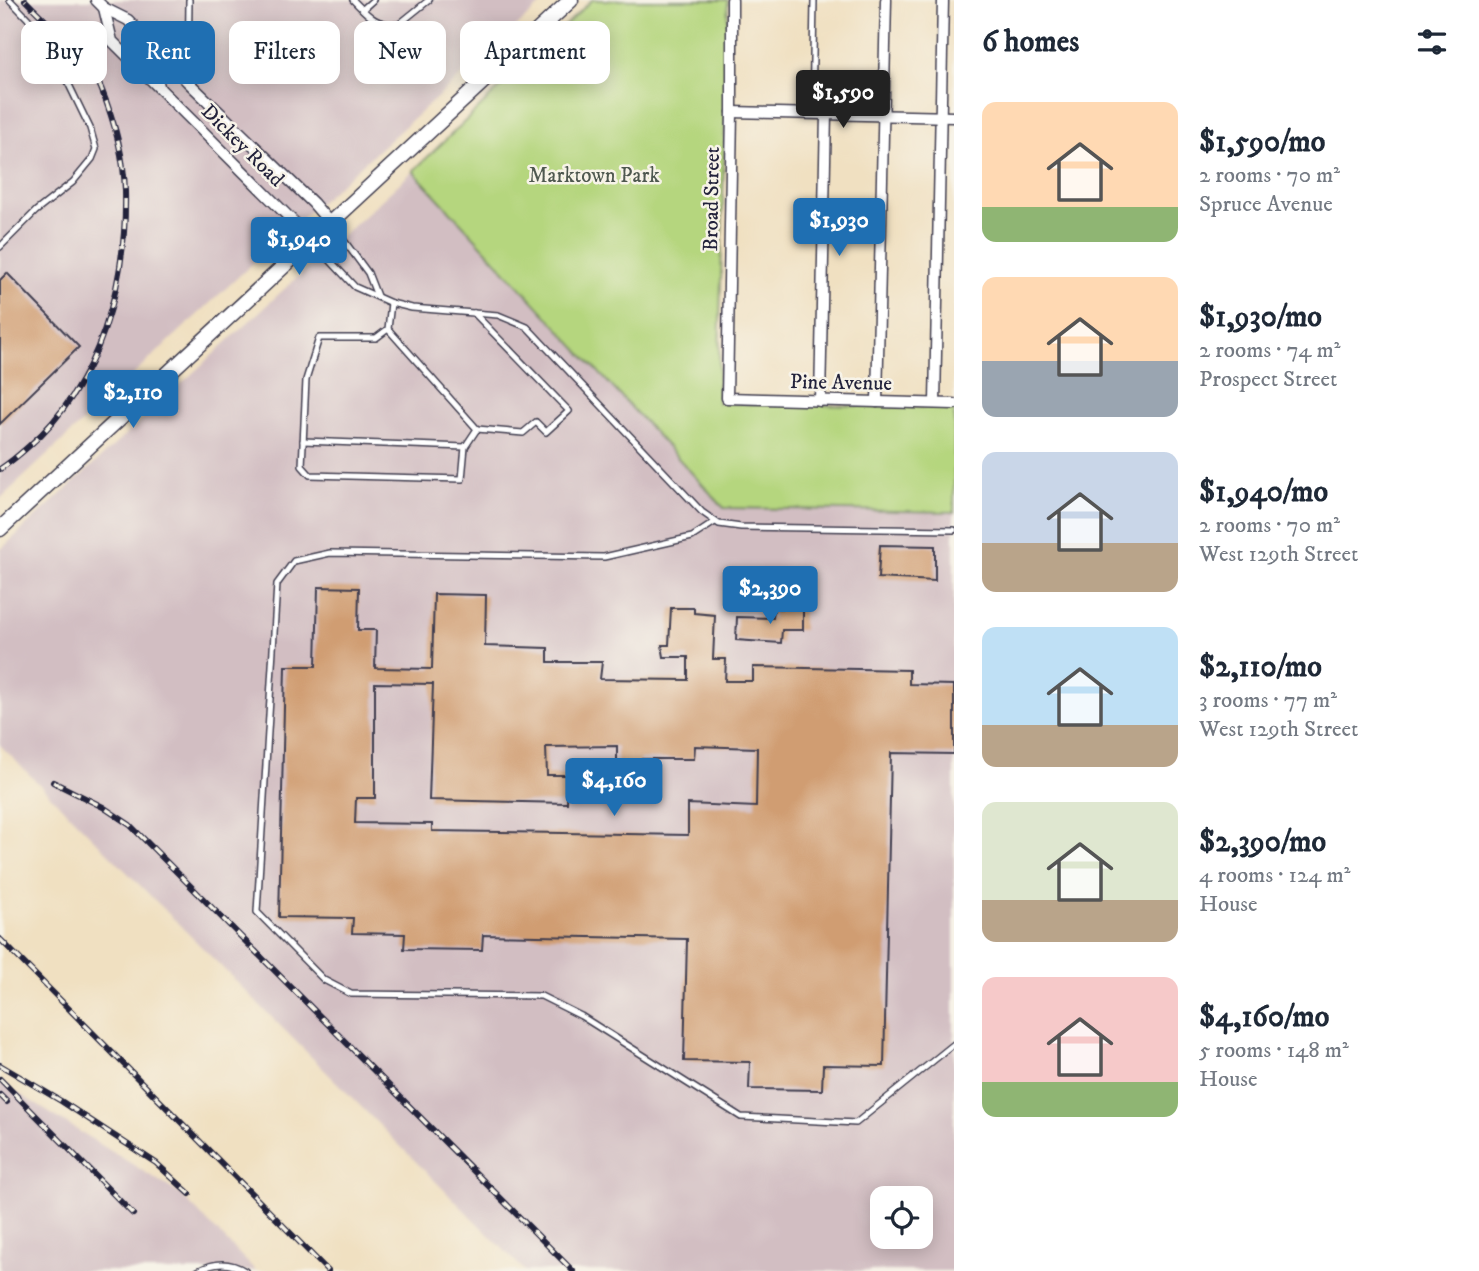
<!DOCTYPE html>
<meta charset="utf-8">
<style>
:root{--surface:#fff;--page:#f2f2f3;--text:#1f2937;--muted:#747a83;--accent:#1f6fb2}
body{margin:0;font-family:"IM FELL DW Pica",serif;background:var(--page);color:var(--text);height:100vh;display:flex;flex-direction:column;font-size:26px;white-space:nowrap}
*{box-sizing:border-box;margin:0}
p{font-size:23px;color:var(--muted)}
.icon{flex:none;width:38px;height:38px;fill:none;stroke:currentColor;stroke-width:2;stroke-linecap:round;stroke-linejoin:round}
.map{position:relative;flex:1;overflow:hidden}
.side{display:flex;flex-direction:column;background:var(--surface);width:525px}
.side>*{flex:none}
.hud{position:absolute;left:21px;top:21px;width:665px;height:63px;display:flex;gap:14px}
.tools{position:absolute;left:870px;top:1186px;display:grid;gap:14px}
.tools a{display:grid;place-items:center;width:63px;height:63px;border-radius:14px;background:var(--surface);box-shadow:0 4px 18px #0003;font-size:35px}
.price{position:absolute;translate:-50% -60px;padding:0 16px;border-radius:7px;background:var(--accent);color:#fff;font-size:23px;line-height:46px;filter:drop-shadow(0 2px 4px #0008)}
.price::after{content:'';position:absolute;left:50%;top:42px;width:21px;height:16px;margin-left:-10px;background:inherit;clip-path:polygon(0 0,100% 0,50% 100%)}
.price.on{background:#222;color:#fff}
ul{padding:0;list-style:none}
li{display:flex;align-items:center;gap:21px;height:175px;padding:0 28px}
li span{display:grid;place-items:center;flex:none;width:196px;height:140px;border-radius:14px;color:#555}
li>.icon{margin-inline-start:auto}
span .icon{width:84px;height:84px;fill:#fffc;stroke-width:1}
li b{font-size:30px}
h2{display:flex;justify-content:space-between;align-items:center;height:84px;padding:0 28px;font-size:30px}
.chip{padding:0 24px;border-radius:14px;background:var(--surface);box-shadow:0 4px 18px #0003;font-size:24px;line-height:63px}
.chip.on{background:var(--accent);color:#fff}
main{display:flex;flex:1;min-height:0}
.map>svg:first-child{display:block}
.industrial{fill:#d2bec2;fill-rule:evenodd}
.green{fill:#b5d67e;stroke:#6c7c5c;stroke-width:2}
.building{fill:#d09d72;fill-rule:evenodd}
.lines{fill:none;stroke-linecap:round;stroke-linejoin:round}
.lane-casing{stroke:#413e4f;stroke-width:8}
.street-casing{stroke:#413e4f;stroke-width:13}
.secondary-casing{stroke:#413e4f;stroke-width:17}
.lane{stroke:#fff;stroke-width:5}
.street{stroke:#fff;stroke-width:10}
.secondary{stroke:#fff;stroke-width:14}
.rail-casing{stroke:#22223b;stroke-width:6}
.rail{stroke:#f7f3e8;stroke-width:3.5;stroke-dasharray:10;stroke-linecap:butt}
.labels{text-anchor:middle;stroke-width:5;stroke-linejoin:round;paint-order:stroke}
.street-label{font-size:21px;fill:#22223b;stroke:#f7f3e8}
.park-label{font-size:21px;fill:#4e584f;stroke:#f7f3e8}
</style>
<main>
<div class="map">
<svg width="954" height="1271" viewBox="0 0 954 1271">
<rect width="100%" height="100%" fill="#f7f3e8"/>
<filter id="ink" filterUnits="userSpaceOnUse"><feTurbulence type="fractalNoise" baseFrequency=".0143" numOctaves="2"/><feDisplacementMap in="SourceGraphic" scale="14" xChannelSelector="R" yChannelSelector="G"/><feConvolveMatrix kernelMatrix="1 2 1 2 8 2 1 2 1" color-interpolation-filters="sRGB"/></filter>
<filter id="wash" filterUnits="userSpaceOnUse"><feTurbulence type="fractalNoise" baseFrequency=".00686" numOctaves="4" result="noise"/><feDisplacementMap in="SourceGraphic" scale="28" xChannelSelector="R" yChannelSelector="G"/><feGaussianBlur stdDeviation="1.57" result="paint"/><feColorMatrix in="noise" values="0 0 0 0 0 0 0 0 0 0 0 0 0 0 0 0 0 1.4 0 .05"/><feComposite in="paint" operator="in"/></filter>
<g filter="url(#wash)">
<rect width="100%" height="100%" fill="#f0e0c1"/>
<g class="industrial">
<polygon points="0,0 546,0 282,236 0,499"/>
<path d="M413,171L724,508L954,512V1271H525L0,745V550ZM882,1199H920V1237H882Z"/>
<polygon points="0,1082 180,1194 256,1271 0,1271"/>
</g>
<polygon class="green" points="592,0 728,0 718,403 954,408 954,512 724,508 413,171"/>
<g id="blocks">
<g class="building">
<polygon points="7,273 79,347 0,424 0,280"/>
<polygon points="880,545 935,546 935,581 878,578"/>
<path d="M318,587L359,588L358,630H376L375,668L432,669L434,594L486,595L485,646L548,648V662H602L600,679L688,680V657H664L662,645H669L671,608H694V613L715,615L713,659H726L725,681H753V667L909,670V684L954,685V754L891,753L884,1066L823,1065L822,1090L749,1089L750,1062L684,1061L687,939L483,935L482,950L404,949L405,934L352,933L353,918L279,917L285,666H316ZM375,683L433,684L429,800L567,803L568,775H547L546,747L617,746V769L639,770L640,759H694L695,746L757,748L756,807L688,804V835L432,831V824L355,823L356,798H375Z"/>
<polygon points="774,608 803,609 803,630 782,630 781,643 736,640 737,617 773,618"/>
</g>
</g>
</g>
<g filter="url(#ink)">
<use href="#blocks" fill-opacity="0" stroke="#413e4f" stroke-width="2"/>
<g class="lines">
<g class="lane-casing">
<g id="lane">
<path d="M353,0C369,16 375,25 398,25L429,0"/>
<polyline points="363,9 373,0"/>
<polyline points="188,81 189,0"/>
<polyline points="812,114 814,0"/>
<polyline points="331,223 368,273 377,296"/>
<polyline points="312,241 355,287 391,303 412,308 498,315 527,327 702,512 719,524 741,527 954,530"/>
<polyline points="0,247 36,211 73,182 92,159 96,149 90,128 57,60 37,28 10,0"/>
<polyline points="474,313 569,411 546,432 536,422 523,433 477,429"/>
<polyline points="388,329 376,338 319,338 306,380 302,466 310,475 462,479 465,447 477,429 388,329 391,303"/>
<polyline points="303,441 465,447"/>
<polyline points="715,522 692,537 604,557 330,553 294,561 277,584 257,912 324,980 351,994 541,996 581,1016 741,1117 856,1123 954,1044"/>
<path d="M198,1271C214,1262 229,1261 245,1271"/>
</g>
</g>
<g class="street-casing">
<g id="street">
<polyline points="96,0 104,8 128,20 188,82 313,203 330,223"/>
<polyline points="732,0 732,112 727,398 954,404"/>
<polyline points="104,8 112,41 312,240"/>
<polyline points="153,45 151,57 159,86"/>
<polyline points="732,112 954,117"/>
<polyline points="820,401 826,114"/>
<polyline points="877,402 886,0"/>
<polyline points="935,403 943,0"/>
</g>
</g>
<g class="secondary-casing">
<polyline id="secondary" points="0,529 571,0"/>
</g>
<use href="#lane" class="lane"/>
<use href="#street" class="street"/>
<use href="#secondary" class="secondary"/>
<g class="rail-casing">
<g id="rail">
<path d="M0,469C11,462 20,454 29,446C100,384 127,283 125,191C124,157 114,120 101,88C88,59 48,24 25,0"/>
<polyline points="53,782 103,807 130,825 573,1271"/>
<polyline points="0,939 328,1271"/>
<polyline points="0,1065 61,1101 156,1163 190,1194"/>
<polyline points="0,1079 133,1214"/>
<polyline points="0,1095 7,1102"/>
</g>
</g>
<use href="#rail" class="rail"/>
</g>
</g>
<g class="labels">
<g class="street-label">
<text transform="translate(243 145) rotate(45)" y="7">Dickey Road</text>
<text transform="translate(711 199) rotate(-89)" y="7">Broad Street</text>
<text transform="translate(841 382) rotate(1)" y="7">Pine Avenue</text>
</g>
<g class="park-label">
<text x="594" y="182">Marktown Park</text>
</g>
</g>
</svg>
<div class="tools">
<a><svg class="icon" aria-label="locate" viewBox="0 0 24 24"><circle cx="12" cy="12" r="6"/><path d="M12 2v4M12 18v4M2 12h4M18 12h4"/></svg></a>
</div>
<b class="price on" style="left:843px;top:130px">$1,590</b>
<b class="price" style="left:839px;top:258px">$1,930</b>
<b class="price" style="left:299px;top:277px">$1,940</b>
<b class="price" style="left:133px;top:430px">$2,110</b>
<b class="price" style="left:770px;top:626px">$2,390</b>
<b class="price" style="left:614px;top:818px">$4,160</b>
<div class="hud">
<a class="chip">Buy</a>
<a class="chip on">Rent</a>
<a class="chip">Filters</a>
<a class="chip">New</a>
<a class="chip">Apartment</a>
</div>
</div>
<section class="side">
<h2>6 homes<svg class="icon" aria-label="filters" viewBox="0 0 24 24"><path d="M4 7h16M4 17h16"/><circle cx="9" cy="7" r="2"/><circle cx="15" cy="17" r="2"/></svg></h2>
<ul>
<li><span style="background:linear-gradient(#ffd9b3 75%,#8fb573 0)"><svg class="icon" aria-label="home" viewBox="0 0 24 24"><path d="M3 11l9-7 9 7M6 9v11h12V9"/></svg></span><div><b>$1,590/mo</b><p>2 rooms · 70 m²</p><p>Spruce Avenue</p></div></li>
<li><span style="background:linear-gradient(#ffd9b3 60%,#9aa5b1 0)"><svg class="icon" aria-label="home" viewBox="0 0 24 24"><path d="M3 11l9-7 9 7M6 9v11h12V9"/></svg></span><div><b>$1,930/mo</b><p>2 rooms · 74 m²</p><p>Prospect Street</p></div></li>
<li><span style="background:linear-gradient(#c9d6e8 65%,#b9a48a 0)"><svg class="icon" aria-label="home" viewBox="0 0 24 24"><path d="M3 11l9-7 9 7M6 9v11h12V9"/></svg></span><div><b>$1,940/mo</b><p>2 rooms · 70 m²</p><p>West 129th Street</p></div></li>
<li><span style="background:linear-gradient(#bfe0f5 70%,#b9a48a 0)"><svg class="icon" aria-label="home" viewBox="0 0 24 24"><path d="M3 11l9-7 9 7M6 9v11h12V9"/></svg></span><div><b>$2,110/mo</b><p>3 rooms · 77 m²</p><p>West 129th Street</p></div></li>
<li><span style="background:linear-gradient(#dfe7d0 70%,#b9a48a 0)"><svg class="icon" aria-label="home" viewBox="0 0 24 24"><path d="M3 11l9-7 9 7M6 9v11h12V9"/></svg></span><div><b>$2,390/mo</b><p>4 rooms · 124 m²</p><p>House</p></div></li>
<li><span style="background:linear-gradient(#f6c9c9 75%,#8fb573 0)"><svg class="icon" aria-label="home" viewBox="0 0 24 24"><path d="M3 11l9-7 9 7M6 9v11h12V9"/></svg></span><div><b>$4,160/mo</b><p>5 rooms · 148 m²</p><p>House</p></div></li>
</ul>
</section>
</main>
